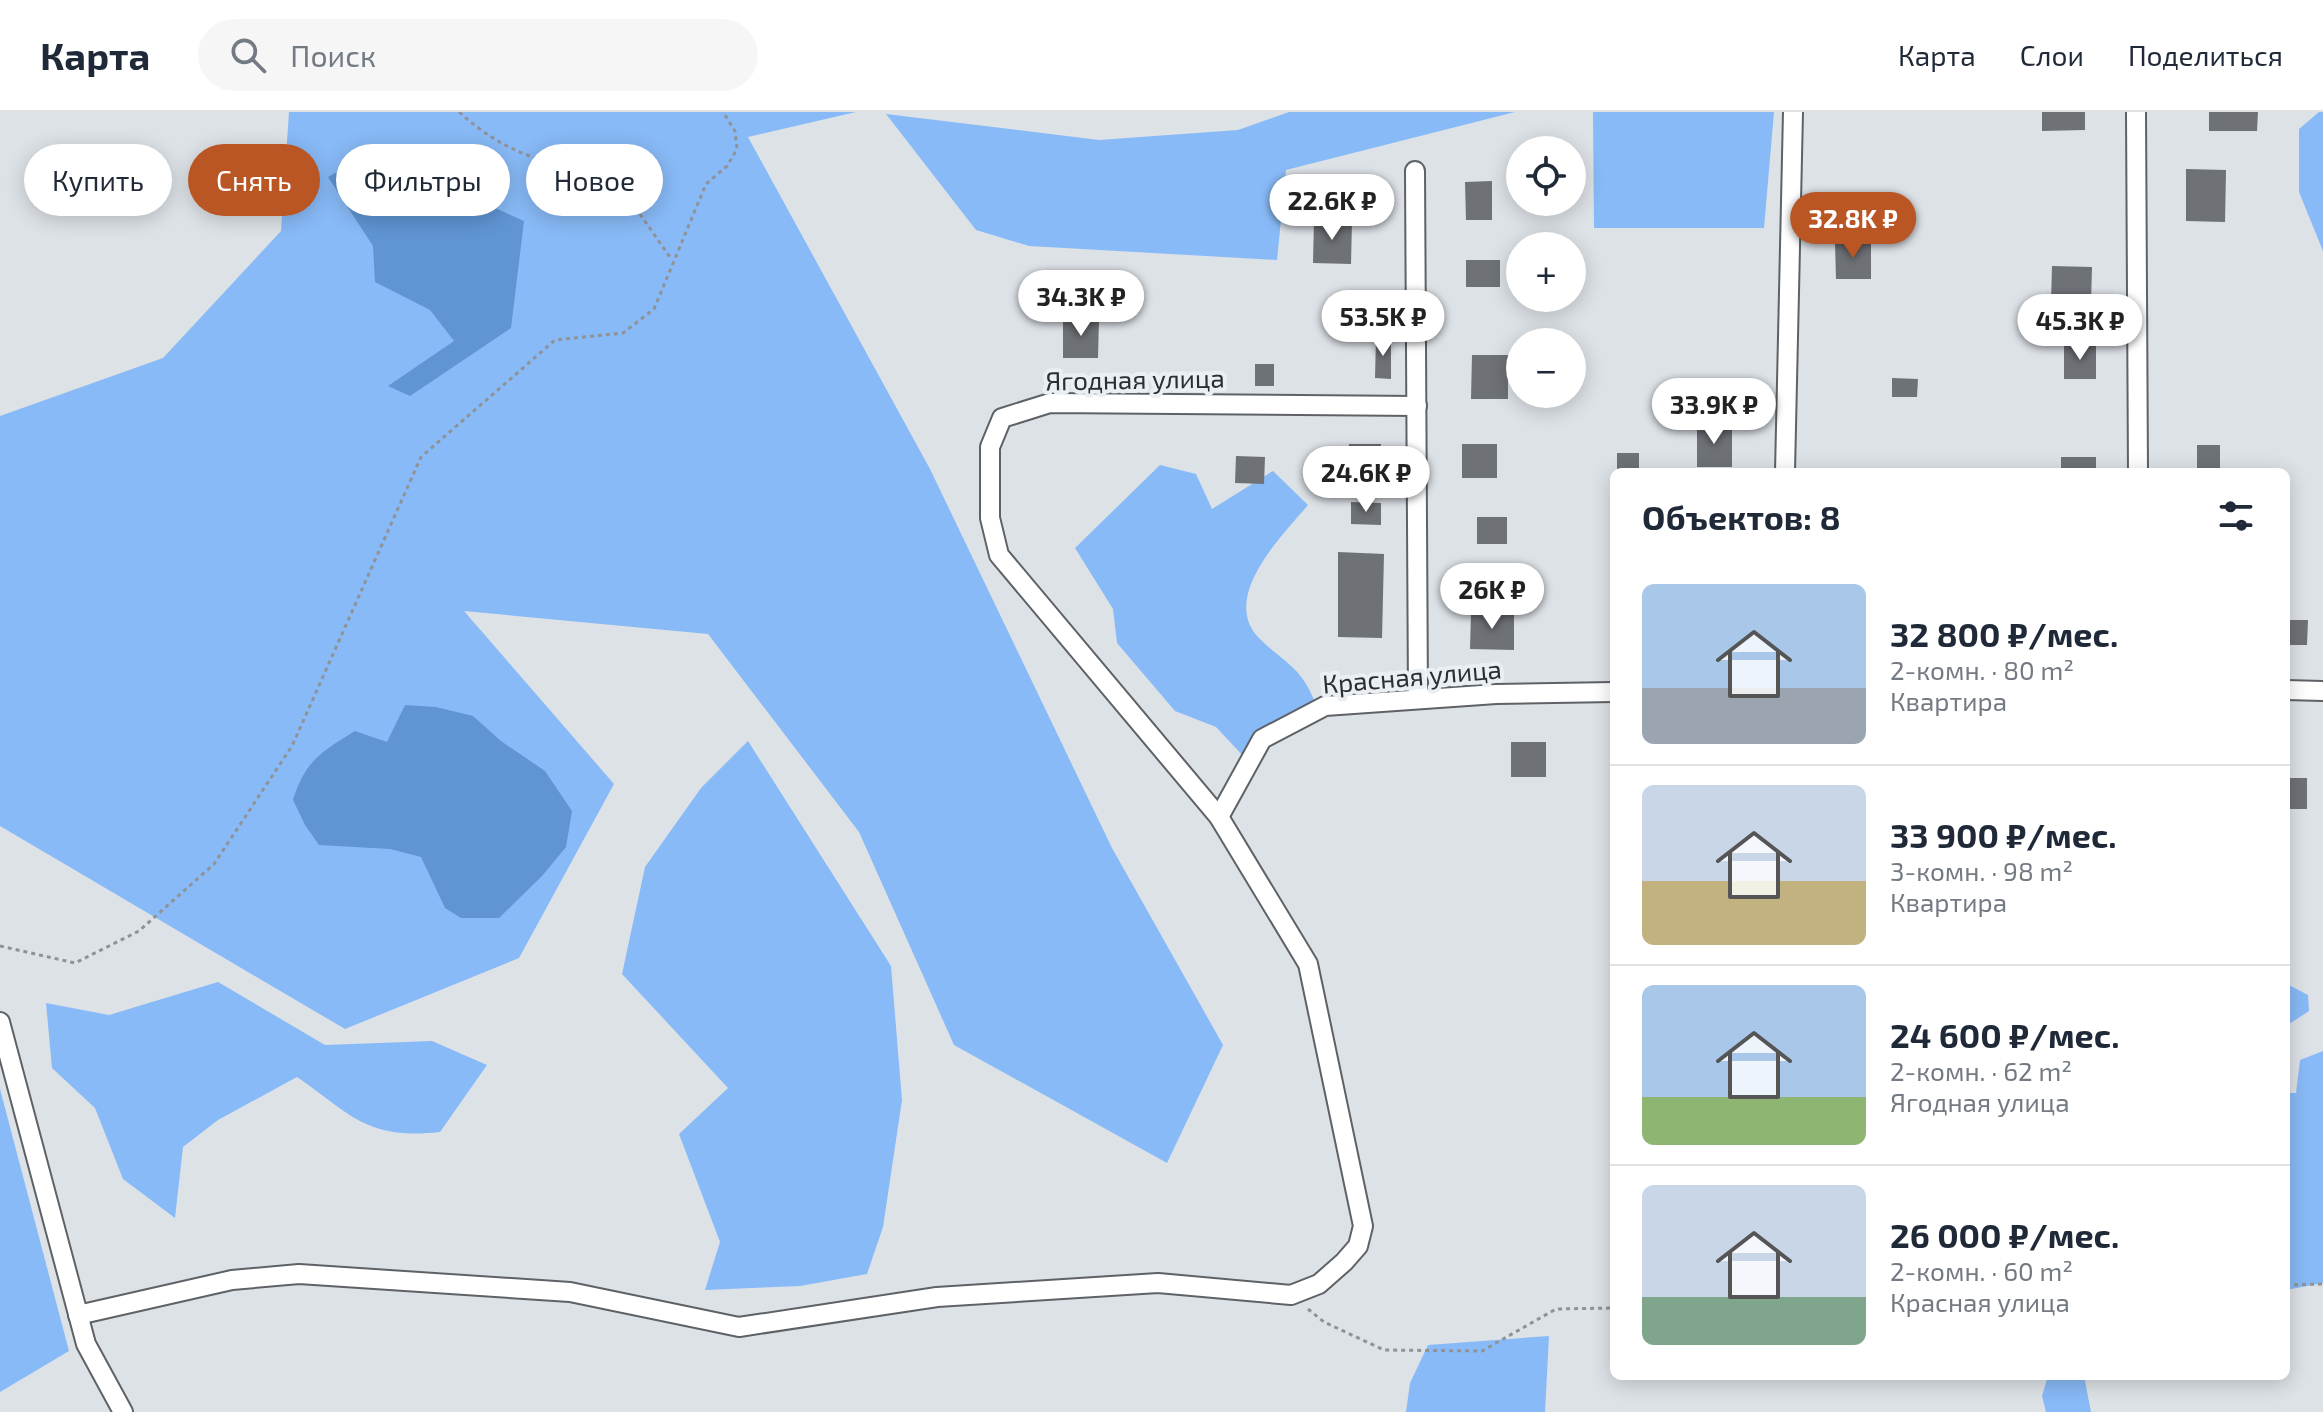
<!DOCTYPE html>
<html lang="ru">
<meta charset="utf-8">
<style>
:root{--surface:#fff;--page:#f6f6f7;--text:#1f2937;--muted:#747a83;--line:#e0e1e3;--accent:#ba5524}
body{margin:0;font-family:"Exo 2",sans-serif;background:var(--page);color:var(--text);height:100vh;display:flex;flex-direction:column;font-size:30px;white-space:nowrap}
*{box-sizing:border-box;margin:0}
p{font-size:26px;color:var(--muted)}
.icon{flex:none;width:44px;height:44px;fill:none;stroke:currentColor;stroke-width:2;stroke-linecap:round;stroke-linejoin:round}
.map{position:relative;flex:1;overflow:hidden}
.sheet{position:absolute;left:1610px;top:356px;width:680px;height:912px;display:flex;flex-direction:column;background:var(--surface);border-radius:12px;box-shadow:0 4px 20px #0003}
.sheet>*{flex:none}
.top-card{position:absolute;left:24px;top:32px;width:760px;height:72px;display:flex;gap:16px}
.buttons{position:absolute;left:1506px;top:24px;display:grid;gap:16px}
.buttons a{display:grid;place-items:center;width:80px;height:80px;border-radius:50%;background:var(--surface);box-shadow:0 4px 20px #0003;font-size:40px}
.price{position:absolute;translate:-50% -68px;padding:0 18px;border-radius:28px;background:#fff;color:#222;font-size:26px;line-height:52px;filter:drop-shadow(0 2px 4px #0008)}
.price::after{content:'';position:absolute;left:50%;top:48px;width:24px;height:18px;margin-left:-12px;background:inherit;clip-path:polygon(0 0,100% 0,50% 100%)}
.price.on{background:var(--accent);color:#fff}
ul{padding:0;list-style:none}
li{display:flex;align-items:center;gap:24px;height:200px;padding:0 32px}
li+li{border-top:2px solid var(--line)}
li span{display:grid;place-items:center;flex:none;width:224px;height:160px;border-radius:12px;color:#555}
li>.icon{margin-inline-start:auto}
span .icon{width:96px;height:96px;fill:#fffc;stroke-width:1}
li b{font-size:34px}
h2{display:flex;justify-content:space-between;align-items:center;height:96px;padding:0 32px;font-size:34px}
.tag{padding:0 28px;border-radius:36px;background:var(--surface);box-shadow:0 4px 20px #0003;font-size:28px;line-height:72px}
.tag.on{background:var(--accent);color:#fff}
header{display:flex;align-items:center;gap:48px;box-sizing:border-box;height:112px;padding:0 40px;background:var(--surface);border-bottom:2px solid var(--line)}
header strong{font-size:38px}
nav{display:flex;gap:44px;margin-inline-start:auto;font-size:28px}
.search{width:560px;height:72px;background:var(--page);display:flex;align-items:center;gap:20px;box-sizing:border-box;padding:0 28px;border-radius:44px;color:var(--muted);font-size:30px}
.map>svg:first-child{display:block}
.green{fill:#88baf7}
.water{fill:#6094d3}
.building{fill:#6e7176}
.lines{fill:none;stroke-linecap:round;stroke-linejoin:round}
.street-casing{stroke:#5e6266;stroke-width:22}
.path{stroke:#8f9296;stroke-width:3;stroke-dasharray:4 4;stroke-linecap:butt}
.street{stroke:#fff;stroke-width:18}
.labels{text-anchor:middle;stroke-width:8;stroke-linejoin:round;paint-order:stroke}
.street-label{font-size:26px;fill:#2d2e30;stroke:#eaeff4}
</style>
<header>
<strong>Карта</strong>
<div class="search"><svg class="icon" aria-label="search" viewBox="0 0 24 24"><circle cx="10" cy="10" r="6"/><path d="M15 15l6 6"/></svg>Поиск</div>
<nav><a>Карта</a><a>Слои</a><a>Поделиться</a></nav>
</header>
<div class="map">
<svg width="2323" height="1300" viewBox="0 0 2323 1300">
<rect width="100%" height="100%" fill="#dde2e7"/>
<g class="green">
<polygon points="289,0 856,0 748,25 930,357 1112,736 1223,933 1167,1051 954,933 859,720 708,522 464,499 614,672 519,846 345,917 0,714 0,304 163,246 281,119"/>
<polygon points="1289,0 1515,0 1286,58 1277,148 1029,134 976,118 886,2 1099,28 1238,18"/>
<polygon points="1593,0 1774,0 1764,116 1594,116"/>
<polygon points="2319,0 2323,0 2323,139 2299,80 2299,17"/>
<path d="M1160,353L1196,362L1212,397L1273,359L1308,393C1283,423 1219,485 1259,526C1285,552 1300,553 1315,590L1246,647L1216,615L1175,599L1117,531L1113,497L1075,436Z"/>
<polygon points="748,629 891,854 902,988 883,1115 867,1162 800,1174 705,1178 720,1130 679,1022 728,976 622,862 645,755 701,676"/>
<path d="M218,870L325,933L432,929L487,953L440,1020C366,1028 352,1003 297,965L218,1008L183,1035L175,1106L123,1067L95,996L52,956L46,891L109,903Z"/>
<polygon points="2287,872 2308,883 2309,899 2286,914"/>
<polygon points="2323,939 2323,1171 2286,1178 2286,981 2296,981 2300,948"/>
<polygon points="0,977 69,1239 0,1280"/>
<polygon points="1549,1224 1545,1300 1406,1300 1410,1271 1428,1233"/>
<polygon points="2048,1264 2084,1264 2091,1300 2046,1300 2042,1284"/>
</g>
<g class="water">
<polygon points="372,40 524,109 511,216 410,284 388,274 454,229 430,198 375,170 373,134 328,65"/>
<path d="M405,593L436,595L473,604L501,629L545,659L572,699L566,735L542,764L499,806H461L445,796L421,745L390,737L319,733L305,713L293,688C305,649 321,640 355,619L387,630Z"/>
</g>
<g class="building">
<polygon points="2042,0 2085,0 2085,18 2042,19"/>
<polygon points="2209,0 2258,0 2257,19 2209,19"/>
<polygon points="2186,57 2226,58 2225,110 2186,109"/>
<polygon points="1492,69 1492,108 1466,108 1465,70"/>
<polygon points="1314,108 1352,109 1351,152 1313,151"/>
<polygon points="1835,130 1871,130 1871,167 1836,167"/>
<rect x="1466" y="148" width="34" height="27"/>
<polygon points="2052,154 2092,155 2091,192 2051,191"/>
<polygon points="1063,207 1099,207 1098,246 1063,246"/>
<polygon points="1376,225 1391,225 1391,267 1375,266"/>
<rect x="2064" y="234" width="32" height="33"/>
<polygon points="1472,243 1508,243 1508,287 1471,287"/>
<rect x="1255" y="252" width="19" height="22"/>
<polygon points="1892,266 1918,267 1917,285 1892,285"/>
<rect x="1697" y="312" width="35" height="43"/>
<rect x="1349" y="332" width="32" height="26"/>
<rect x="1462" y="332" width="35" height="34"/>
<rect x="2197" y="333" width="23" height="27"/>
<rect x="1617" y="341" width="22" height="19"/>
<polygon points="1236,344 1265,345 1264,372 1235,371"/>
<rect x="2061" y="345" width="35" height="15"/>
<polygon points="1351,390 1381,391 1381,413 1351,412"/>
<rect x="1477" y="405" width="30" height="27"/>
<polygon points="1338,440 1384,442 1382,526 1338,525"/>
<polygon points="1471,501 1514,501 1514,538 1470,537"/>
<polygon points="2286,508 2308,508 2307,533 2286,533"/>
<rect x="1511" y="630" width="35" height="35"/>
<rect x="2286" y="666" width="21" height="31"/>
</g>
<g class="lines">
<g class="street-casing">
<g id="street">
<polyline points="2136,0 2138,360"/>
<polyline points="1415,59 1418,586"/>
<polyline points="1785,360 1793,0"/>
<polyline points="2286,578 2323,579"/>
<polyline points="1219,705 1262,627 1325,594 1496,582 1614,580"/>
<polyline points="0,910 86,1232 123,1300"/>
<polyline points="78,1203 232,1168 299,1162 570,1180 739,1215 937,1185 1158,1171 1291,1183 1319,1172 1344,1150 1358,1134 1363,1114 1308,852 1219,705 999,443 990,406 990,335 1002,306 1050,291 1417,294"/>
</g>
</g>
<g class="path">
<path d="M459,0C509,45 549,52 614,65L672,148"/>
<polyline points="0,834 75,851 139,819 214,752 292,634 421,345 555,228 623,221 654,197 706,72 727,54 737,37 735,19 723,0"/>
<polyline points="2286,1173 2323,1172"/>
<polyline points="1308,1197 1324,1210 1384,1238 1482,1239 1556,1197 1614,1196"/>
</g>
<use href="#street" class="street"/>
</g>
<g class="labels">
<g class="street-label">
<text transform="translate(1135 268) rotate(-1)" y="9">Ягодная улица</text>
<text transform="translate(1412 565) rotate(-5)" y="9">Красная улица</text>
</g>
</g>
</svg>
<div class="buttons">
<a><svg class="icon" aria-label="locate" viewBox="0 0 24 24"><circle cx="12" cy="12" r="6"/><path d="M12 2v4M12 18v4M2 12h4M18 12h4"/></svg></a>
<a>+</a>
<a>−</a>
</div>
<b class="price" style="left:1332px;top:130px">22.6K ₽</b>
<b class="price on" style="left:1853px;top:148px">32.8K ₽</b>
<b class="price" style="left:1081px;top:226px">34.3K ₽</b>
<b class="price" style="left:1383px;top:246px">53.5K ₽</b>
<b class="price" style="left:2080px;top:250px">45.3K ₽</b>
<b class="price" style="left:1714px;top:334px">33.9K ₽</b>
<b class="price" style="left:1366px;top:402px">24.6K ₽</b>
<b class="price" style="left:1492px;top:519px">26K ₽</b>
<div class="top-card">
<a class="tag">Купить</a>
<a class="tag on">Снять</a>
<a class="tag">Фильтры</a>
<a class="tag">Новое</a>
</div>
<section class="sheet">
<h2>Объектов: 8<svg class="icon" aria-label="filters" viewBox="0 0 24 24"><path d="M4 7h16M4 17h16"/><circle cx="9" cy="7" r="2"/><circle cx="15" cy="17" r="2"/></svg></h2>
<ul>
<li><span style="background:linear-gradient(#a9c7e8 65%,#9aa5b1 0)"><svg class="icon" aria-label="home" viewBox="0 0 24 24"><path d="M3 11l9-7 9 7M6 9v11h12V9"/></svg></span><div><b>32 800 ₽/мес.</b><p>2-комн. · 80 m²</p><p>Квартира</p></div></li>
<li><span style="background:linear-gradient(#c9d6e8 60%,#c2b280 0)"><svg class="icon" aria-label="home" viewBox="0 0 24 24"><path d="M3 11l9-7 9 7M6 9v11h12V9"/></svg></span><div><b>33 900 ₽/мес.</b><p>3-комн. · 98 m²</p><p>Квартира</p></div></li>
<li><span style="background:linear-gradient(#a9c7e8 70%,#8fb573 0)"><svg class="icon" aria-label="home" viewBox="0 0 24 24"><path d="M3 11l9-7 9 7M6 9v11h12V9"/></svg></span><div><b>24 600 ₽/мес.</b><p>2-комн. · 62 m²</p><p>Ягодная улица</p></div></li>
<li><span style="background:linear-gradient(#c9d6e8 70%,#7fa58c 0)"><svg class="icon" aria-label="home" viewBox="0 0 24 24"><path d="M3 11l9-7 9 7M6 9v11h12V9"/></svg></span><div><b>26 000 ₽/мес.</b><p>2-комн. · 60 m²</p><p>Красная улица</p></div></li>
</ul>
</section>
</div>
